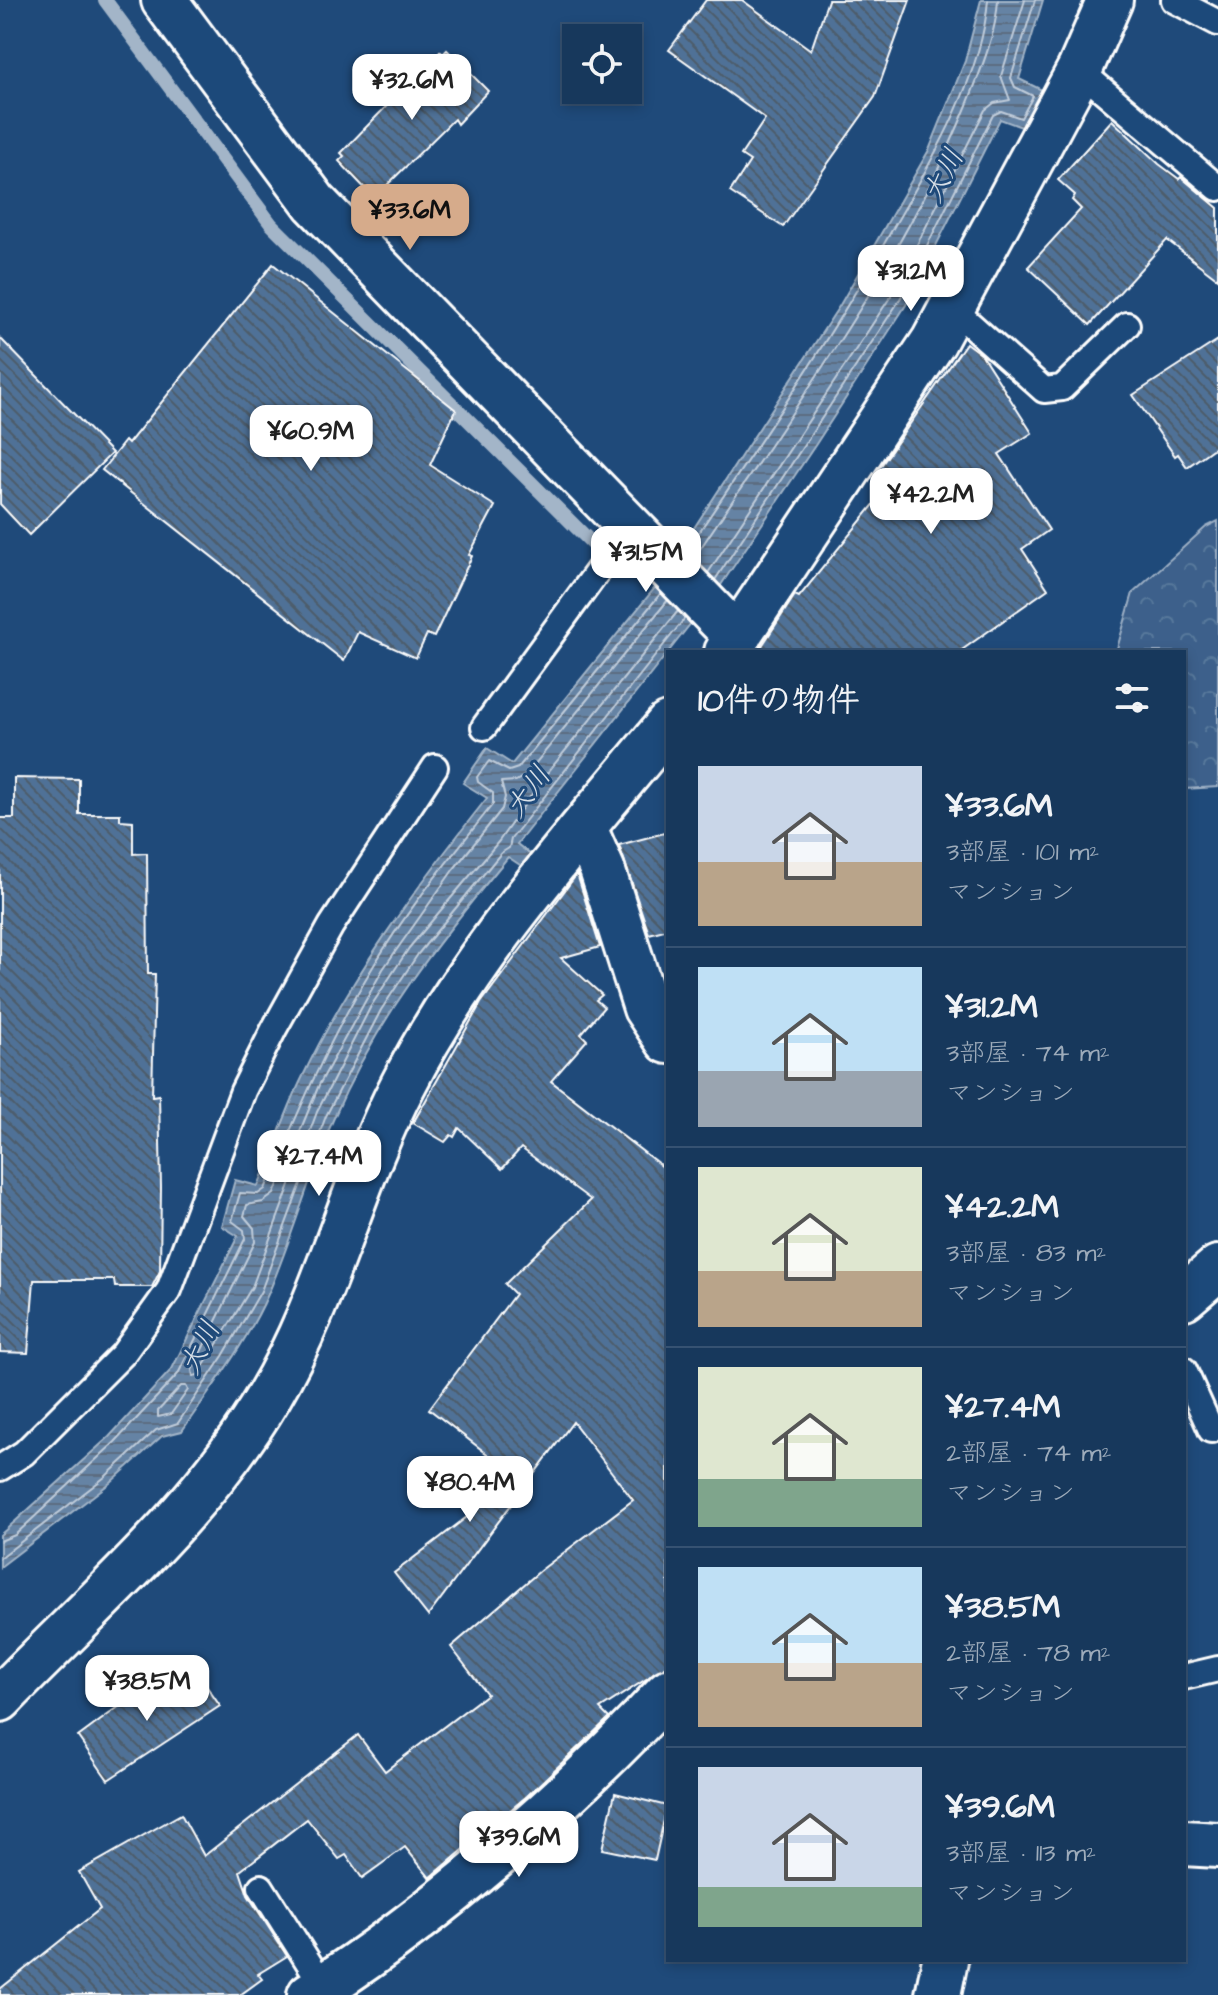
<!DOCTYPE html>
<html lang="ja">
<meta charset="utf-8">
<style>
:root{--surface:#17385c;--page:#203f62;--text:#f1f3f6;--muted:#9eacbb;--line:#365272;--accent:#d6ab8b}
body{margin:0;font-family:"Architects Daughter","Klee One",sans-serif;background:var(--page);color:var(--text);height:100vh;display:flex;flex-direction:column;font-size:30px;white-space:nowrap}
*{box-sizing:border-box;margin:0}
p{font-size:26px;color:var(--muted)}
.icon{flex:none;width:44px;height:44px;fill:none;stroke:currentColor;stroke-width:2;stroke-linecap:round;stroke-linejoin:round}
.map{position:relative;flex:1;overflow:hidden}
.drawer{position:absolute;left:666px;top:650px;width:520px;height:1312px;display:flex;flex-direction:column;background:var(--surface);border-radius:0px;box-shadow:0 4px 12px #0003,0 0 0 2px var(--line)}
.drawer>*{flex:none}
.tools{position:absolute;left:562px;top:24px;display:grid;gap:16px}
.tools a{display:grid;place-items:center;width:80px;height:80px;border-radius:0px;background:var(--surface);box-shadow:0 4px 12px #0003,0 0 0 2px var(--line);font-size:40px}
.price{position:absolute;translate:-50% -68px;padding:0 18px;border-radius:16px;background:#fff;color:#222;font-size:26px;line-height:52px;filter:drop-shadow(0 2px 4px #0008)}
.price::after{content:'';position:absolute;left:50%;top:48px;width:24px;height:18px;margin-left:-12px;background:inherit;clip-path:polygon(0 0,100% 0,50% 100%)}
.price.current{background:var(--accent);color:#111}
ul{padding:0;list-style:none}
li{display:flex;align-items:center;gap:24px;height:200px;padding:0 32px}
li+li{border-top:2px solid var(--line)}
li span{display:grid;place-items:center;flex:none;width:224px;height:160px;border-radius:0px;color:#555}
li>.icon{margin-inline-start:auto}
span .icon{width:96px;height:96px;fill:#fffc;stroke-width:1}
li b{font-size:34px}
h2{display:flex;justify-content:space-between;align-items:center;height:96px;padding:0 32px;font-size:34px}
.map>svg:first-child{display:block}
.forest{fill:url(#forest-crowns);stroke:#9eb0c5;stroke-width:2}
.water{fill:url(#water-rules);stroke:#a3b5c8;stroke-width:2}
.lines{fill:none;stroke-linecap:round;stroke-linejoin:round}
.shore{stroke:#c1cddb;stroke-width:2}
.stream{stroke:#a3b5c8;stroke-width:14}
.building{fill:url(#building-back-hatch);stroke:#fff;stroke-width:2}
.service-casing{stroke:#fff;stroke-width:30}
.minor-casing{stroke:#fff;stroke-width:50}
.service{stroke:#1f4a7a;stroke-width:24}
.minor{stroke:#1f4a7a;stroke-width:44}
.labels{text-anchor:middle;stroke-width:6;stroke-linejoin:round;paint-order:stroke}
.water-label{font-size:28px;font-style:italic;fill:#d8e0e8;stroke:#1f4a7a}
</style>
<div class="map">
<svg width="1218" height="1995" viewBox="0 0 1218 1995">
<defs>
<pattern id="forest-crowns" width="20" height="18" patternUnits="userSpaceOnUse" patternTransform="scale(2)"><rect width="20" height="18" fill="#3c618b"/><path d="M2 6a3 3 0 1 1 6 0M12 15a3 3 0 1 1 6 0" fill="none" stroke="#59799c"/></pattern>
<pattern id="water-rules" width="6" height="5" patternUnits="userSpaceOnUse" patternTransform="scale(2)"><rect width="6" height="5" fill="#6583a4"/><path d="M0 2.5h6" fill="none" stroke="#5b6d81"/></pattern>
<pattern id="building-back-hatch" width="6" height="6" patternUnits="userSpaceOnUse" patternTransform="scale(2)"><rect width="6" height="6" fill="#507197"/><path d="M-1 5l2 2M0 0l6 6M5-1l2 2" fill="none" stroke="#4e5b6a"/></pattern>
</defs>
<rect width="100%" height="100%" fill="#1f4a7a"/>
<filter id="ink" filterUnits="userSpaceOnUse"><feTurbulence type="fractalNoise" baseFrequency=".0125" numOctaves="2"/><feDisplacementMap in="SourceGraphic" scale="16" xChannelSelector="R" yChannelSelector="G"/><feConvolveMatrix kernelMatrix="1 2 1 2 8 2 1 2 1" color-interpolation-filters="sRGB"/></filter>
<g filter="url(#ink)">
<polygon class="forest" points="1218,521 1218,787 1184,789 1184,652 1116,652 1133,593 1206,527"/>
<path class="water" d="M981,0H1043L1019,79L1046,92L1027,129L1000,119L906,305L816,444L721,585L517,844L540,862L532,873L508,857C438,942 377,1018 333,1120C309,1176 293,1236 269,1292C248,1341 212,1387 182,1431L162,1436L110,1483L0,1567V1535L109,1437L172,1369L238,1236L222,1226L235,1180L258,1186C273,1150 285,1113 302,1078C350,977 417,886 487,798L463,783L487,748L512,764L654,589L840,305L929,150L965,61Z"/>
<g class="lines">
<g class="shore">
<path d="M686,551C760,443 832,336 896,223C933,159 982,75 988,0"/>
<path d="M694,558C791,412 900,268 967,105C980,72 996,35 998,0"/>
<polyline points="708,573 891,296 985,110 994,103 1010,100 1001,76 1025,0"/>
<polyline points="715,580 899,301 993,115 1001,111 1021,118 1033,96 1015,87 1011,78 1035,0"/>
<polyline points="668,600 526,775 516,781 501,782 505,797 502,809 453,870 383,969 319,1085 274,1194 263,1202 247,1205 244,1216 254,1228 255,1242 192,1370 193,1376 198,1375 252,1287 317,1112 371,1006 409,948 499,841 544,777 678,611"/>
<polygon points="181,1386 186,1386 188,1390 171,1414 158,1417 158,1411"/>
<path d="M0,1541L15,1535L115,1442L178,1374L245,1239L244,1230L232,1221L240,1193L258,1194L265,1189C298,1112 330,1037 374,965C408,908 452,856 493,804V793L478,782L477,777L489,761L509,771L518,768L661,593"/>
<polyline points="0,1558 105,1477 156,1430 178,1423 223,1356 261,1291 326,1116 381,1010 418,954 501,853 509,848 511,839 685,618"/>
</g>
<polyline class="stream" points="105,0 271,224 593,544"/>
</g>
<g class="building">
<polygon points="706,0 742,0 811,50 828,0 910,0 875,97 783,227 730,192 750,161 741,155 765,119 669,50"/>
<polygon points="447,50 488,91 457,124 454,119 374,198 339,161 344,156 341,153 440,51 443,54"/>
<polygon points="1112,120 1159,164 1179,179 1181,177 1218,208 1218,279 1167,240 1090,325 1028,267 1081,209 1072,200 1075,195 1058,180"/>
<polygon points="273,264 456,410 430,465 495,506 469,555 472,556 434,637 427,634 416,658 358,632 344,661 102,470 125,441 128,444"/>
<polygon points="0,338 112,453 29,535 0,504"/>
<polygon points="1218,340 1218,445 1187,467 1178,454 1175,456 1133,395"/>
<polygon points="966,343 982,355 1032,433 999,454 1049,530 1022,549 1048,589 959,652 758,652 795,595 799,597 893,481 878,470"/>
<polygon points="14,778 79,779 79,814 120,814 120,820 133,821 133,854 147,853 148,974 155,974 152,1096 159,1095 161,1187 160,1271 152,1287 115,1287 114,1280 34,1280 28,1353 0,1352 0,818 14,818"/>
<polygon points="668,832 668,929 649,934 619,845"/>
<polygon points="577,874 600,947 561,958 602,995 596,1000 604,1007 581,1034 587,1040 551,1081 668,1171 668,1665 600,1709 609,1718 527,1796 430,1878 405,1847 362,1878 346,1855 339,1859 307,1819 240,1871 248,1895 287,1956 258,1974 262,1979 240,1995 0,1995 0,1989 100,1909 79,1872 181,1814 204,1856 358,1735 385,1771 487,1694 451,1647 541,1570 633,1500 573,1422 428,1616 394,1573 506,1487 487,1472 495,1460 429,1409 515,1294 505,1284 591,1200 521,1148 502,1169 459,1128 454,1137 451,1135 445,1142 413,1123 481,1003"/>
<polygon points="194,1668 220,1706 108,1780 78,1737 128,1700 150,1688 154,1695"/>
<polygon points="615,1793 667,1806 655,1860 602,1849"/>
</g>
<g class="lines">
<g class="service-casing">
<g id="service">
<polyline points="1174,0 1218,23"/>
<polyline points="1079,70 1218,188"/>
<polyline points="952,308 1044,390 1062,388 1127,325"/>
<polyline points="484,727 630,527"/>
<polyline points="1184,1370 1211,1430"/>
<polyline points="0,1468 24,1453 123,1354 169,1290 243,1091 274,1029 331,926 435,767"/>
<polyline points="1184,1677 1218,1669"/>
<polyline points="261,1887 324,1987"/>
</g>
</g>
<g class="minor-casing">
<g id="minor">
<polyline points="164,0 315,203 738,638"/>
<polyline points="727,652 934,341 1080,69 1110,0"/>
<polyline points="584,828 602,869 646,1008 668,1041"/>
<polyline points="1184,1297 1218,1268"/>
<path d="M0,1699C92,1604 201,1512 269,1396C327,1299 351,1185 403,1085C471,952 574,840 668,725"/>
<polyline points="1184,1843 1218,1845"/>
<path d="M310,1995C434,1917 569,1799 668,1692"/>
<polyline points="938,1995 945,1960"/>
</g>
</g>
<use href="#service" class="service"/>
<use href="#minor" class="minor"/>
</g>
</g>
<g class="labels">
<g class="water-label">
<text transform="translate(942 175) rotate(-63)" y="10">大川</text>
<text transform="translate(527 791) rotate(-54)" y="10">大川</text>
<text transform="translate(199 1347) rotate(-64)" y="10">大川</text>
</g>
</g>
</svg>
<div class="tools">
<a><svg class="icon" aria-label="locate" viewBox="0 0 24 24"><circle cx="12" cy="12" r="6"/><path d="M12 2v4M12 18v4M2 12h4M18 12h4"/></svg></a>
</div>
<b class="price" style="left:412px;top:122px">¥32.6M</b>
<b class="price current" style="left:410px;top:252px">¥33.6M</b>
<b class="price" style="left:911px;top:313px">¥31.2M</b>
<b class="price" style="left:311px;top:473px">¥60.9M</b>
<b class="price" style="left:931px;top:536px">¥42.2M</b>
<b class="price" style="left:646px;top:594px">¥31.5M</b>
<b class="price" style="left:319px;top:1198px">¥27.4M</b>
<b class="price" style="left:470px;top:1524px">¥80.4M</b>
<b class="price" style="left:147px;top:1723px">¥38.5M</b>
<b class="price" style="left:519px;top:1879px">¥39.6M</b>
<section class="drawer">
<h2>10件の物件<svg class="icon" aria-label="filters" viewBox="0 0 24 24"><path d="M4 7h16M4 17h16"/><circle cx="9" cy="7" r="2"/><circle cx="15" cy="17" r="2"/></svg></h2>
<ul>
<li><span style="background:linear-gradient(#c9d6e8 60%,#b9a48a 0)"><svg class="icon" aria-label="home" viewBox="0 0 24 24"><path d="M3 11l9-7 9 7M6 9v11h12V9"/></svg></span><div><b>¥33.6M</b><p>3部屋 · 101 m²</p><p>マンション</p></div></li>
<li><span style="background:linear-gradient(#bfe0f5 65%,#9aa5b1 0)"><svg class="icon" aria-label="home" viewBox="0 0 24 24"><path d="M3 11l9-7 9 7M6 9v11h12V9"/></svg></span><div><b>¥31.2M</b><p>3部屋 · 74 m²</p><p>マンション</p></div></li>
<li><span style="background:linear-gradient(#dfe7d0 65%,#b9a48a 0)"><svg class="icon" aria-label="home" viewBox="0 0 24 24"><path d="M3 11l9-7 9 7M6 9v11h12V9"/></svg></span><div><b>¥42.2M</b><p>3部屋 · 83 m²</p><p>マンション</p></div></li>
<li><span style="background:linear-gradient(#dfe7d0 70%,#7fa58c 0)"><svg class="icon" aria-label="home" viewBox="0 0 24 24"><path d="M3 11l9-7 9 7M6 9v11h12V9"/></svg></span><div><b>¥27.4M</b><p>2部屋 · 74 m²</p><p>マンション</p></div></li>
<li><span style="background:linear-gradient(#bfe0f5 60%,#b9a48a 0)"><svg class="icon" aria-label="home" viewBox="0 0 24 24"><path d="M3 11l9-7 9 7M6 9v11h12V9"/></svg></span><div><b>¥38.5M</b><p>2部屋 · 78 m²</p><p>マンション</p></div></li>
<li><span style="background:linear-gradient(#c9d6e8 75%,#7fa58c 0)"><svg class="icon" aria-label="home" viewBox="0 0 24 24"><path d="M3 11l9-7 9 7M6 9v11h12V9"/></svg></span><div><b>¥39.6M</b><p>3部屋 · 113 m²</p><p>マンション</p></div></li>
</ul>
</section>
</div>
